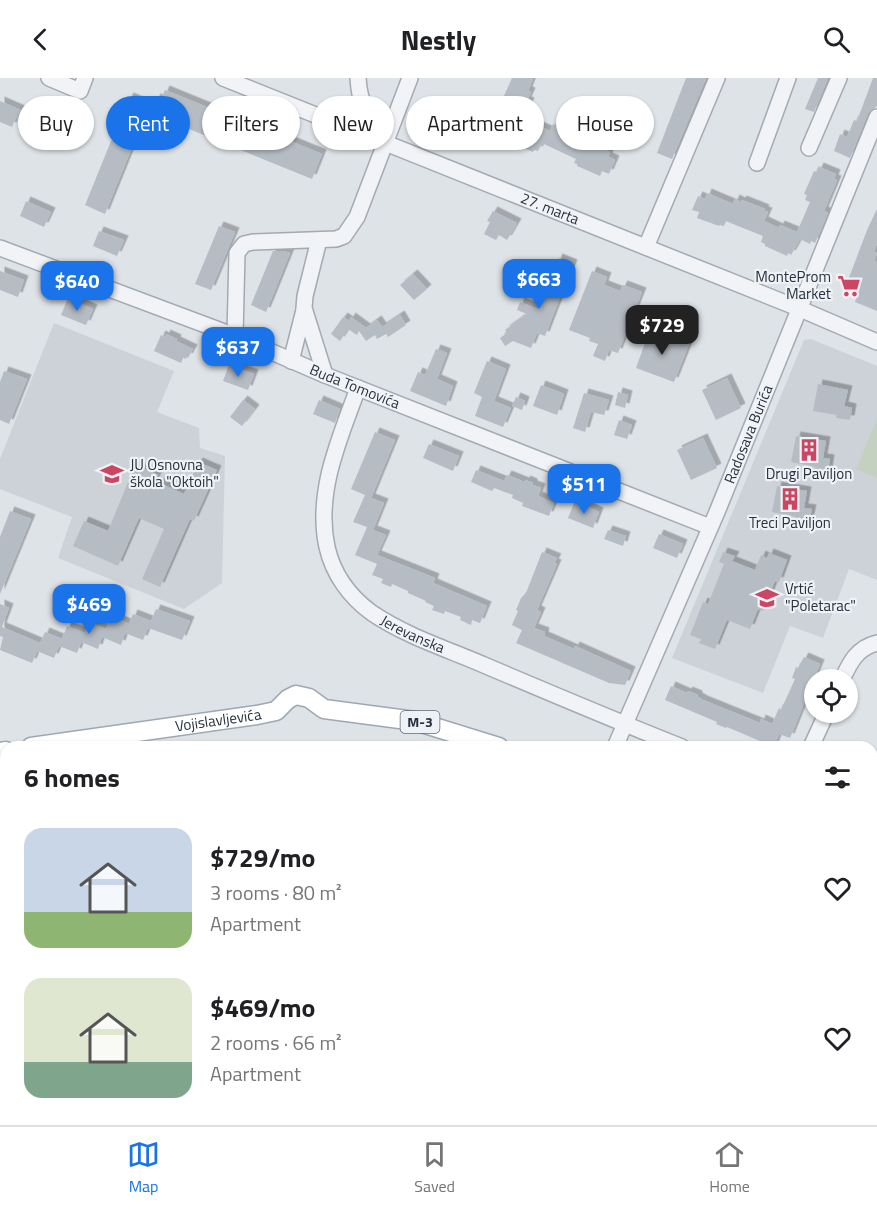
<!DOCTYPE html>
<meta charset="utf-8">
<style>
:root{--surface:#fff;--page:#f6f6f6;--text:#202124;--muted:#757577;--line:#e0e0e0;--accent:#1a73e8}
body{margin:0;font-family:"Titillium Web",sans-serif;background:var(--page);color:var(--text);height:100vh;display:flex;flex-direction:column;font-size:22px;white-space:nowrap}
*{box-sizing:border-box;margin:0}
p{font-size:20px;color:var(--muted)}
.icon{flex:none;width:33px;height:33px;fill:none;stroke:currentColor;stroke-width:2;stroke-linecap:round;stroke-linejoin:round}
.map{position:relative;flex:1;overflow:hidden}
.sheet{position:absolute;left:0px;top:663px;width:878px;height:384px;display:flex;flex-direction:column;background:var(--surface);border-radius:18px 18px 0 0;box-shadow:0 2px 4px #0004}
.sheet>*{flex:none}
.top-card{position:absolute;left:18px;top:18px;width:842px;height:54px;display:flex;gap:12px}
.buttons{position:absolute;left:804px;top:591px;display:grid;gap:12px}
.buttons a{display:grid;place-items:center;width:54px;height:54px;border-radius:50%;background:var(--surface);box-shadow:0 2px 4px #0004;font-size:30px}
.price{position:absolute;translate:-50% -51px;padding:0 14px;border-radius:12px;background:var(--accent);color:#fff;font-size:20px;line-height:39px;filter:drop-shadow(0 2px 3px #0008)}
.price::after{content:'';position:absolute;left:50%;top:36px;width:18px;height:14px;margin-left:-9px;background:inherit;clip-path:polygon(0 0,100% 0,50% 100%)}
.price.active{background:#222;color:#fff}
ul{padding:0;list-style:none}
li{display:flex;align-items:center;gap:18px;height:150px;padding:0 24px}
li span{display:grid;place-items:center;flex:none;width:168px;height:120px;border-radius:18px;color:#555}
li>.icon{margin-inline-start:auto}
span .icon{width:72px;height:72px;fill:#fffc;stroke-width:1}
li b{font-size:26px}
h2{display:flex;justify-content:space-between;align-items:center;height:72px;padding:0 24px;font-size:26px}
.tag{padding:0 21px;border-radius:27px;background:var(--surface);box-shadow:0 2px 4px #0004;font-size:21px;line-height:54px}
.tag.active{background:var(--accent);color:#fff}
header{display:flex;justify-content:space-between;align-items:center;height:78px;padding:0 24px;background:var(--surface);font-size:27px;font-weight:700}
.tabs{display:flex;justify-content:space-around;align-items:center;height:84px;border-top:2px solid var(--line);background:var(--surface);font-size:16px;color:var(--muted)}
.tabs a{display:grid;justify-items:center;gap:3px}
.tabs .active{color:var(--accent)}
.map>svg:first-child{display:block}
.built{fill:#cdd2d9}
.green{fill:#c5d1c0}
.building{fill:#b6bcc4;filter:url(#shadow)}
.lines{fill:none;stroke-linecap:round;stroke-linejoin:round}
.minor-casing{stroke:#a4aab2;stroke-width:18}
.major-casing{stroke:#9ea8b3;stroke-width:21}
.minor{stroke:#f1f3f6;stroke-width:15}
.major{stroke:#fff;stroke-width:18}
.labels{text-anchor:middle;stroke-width:4.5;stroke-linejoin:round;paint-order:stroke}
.shield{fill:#eef1f5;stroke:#636b75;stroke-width:1.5}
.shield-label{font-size:14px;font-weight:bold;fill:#28313e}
.street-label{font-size:15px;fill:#28313e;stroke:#eef1f5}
.poi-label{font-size:15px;fill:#28313e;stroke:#eef1f5;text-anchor:start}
</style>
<header><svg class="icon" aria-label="back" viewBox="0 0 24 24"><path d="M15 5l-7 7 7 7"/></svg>Nestly<svg class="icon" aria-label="search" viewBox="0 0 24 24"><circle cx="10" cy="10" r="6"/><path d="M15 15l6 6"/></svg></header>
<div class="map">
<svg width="877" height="1047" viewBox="0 0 877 1047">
<defs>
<filter id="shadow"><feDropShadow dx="4.5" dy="-4.5" stdDeviation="0" flood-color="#0004"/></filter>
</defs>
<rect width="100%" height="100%" fill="#dee3e8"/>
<g class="built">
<polygon points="54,245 174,293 157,334 199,350 200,370 225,378 222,505 184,531 58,480 72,439 0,411 0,381"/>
<polygon points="811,261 877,288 877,502 849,491 823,560 790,548 763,615 672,580 804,262"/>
<polygon points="877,772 877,805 872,803 872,786"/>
</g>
<polygon class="green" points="877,341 877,400 856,391"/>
<g class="building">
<polygon points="512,0 533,0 528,13 531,14 527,23 530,24 522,41 550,53 553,46 565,50 585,59 584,62 610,74 608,79 615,82 609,96 602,93 600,98 577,88 577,86 574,85 576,81 544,66 543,68 541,67 538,73 534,72 533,74 510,64 511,62 507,60 509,54 507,53 511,43 500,37 502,33 498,31"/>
<polygon points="686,0 706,0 672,81 657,75"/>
<polygon points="818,0 828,0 814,34 805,31"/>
<polygon points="873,0 877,0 877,28 868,35 850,80 834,73 840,56 847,59 854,42 857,43"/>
<polygon points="165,12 322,76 312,101 150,35 156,20 161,22"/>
<polygon points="129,19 149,27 105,136 85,127"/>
<polygon points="0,23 23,33 19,42 16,40 12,49 0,44"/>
<polygon points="819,89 836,96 834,101 837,102 824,133 828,135 815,165 811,163 810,166 800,161 791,177 788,175 787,178 765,168 765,166 761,164 763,158 738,148 726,143 724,148 720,147 719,148 697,140 699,134 692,132 698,118 705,121 707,115 733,126 735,121 741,124 742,122 765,131 764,133 768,134 764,143 779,150 780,147 797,154 810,124 805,122 807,117 804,116 814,93 817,94"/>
<polygon points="26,123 51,134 44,149 20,138"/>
<polygon points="877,131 877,165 874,174 877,175 874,183 877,184 877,233 855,224 857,218 844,213 867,152"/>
<polygon points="493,133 517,145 507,162 499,157 496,162 484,156 490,144 487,143"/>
<polygon points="219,148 235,154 211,212 195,206"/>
<polygon points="99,153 124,162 117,178 93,168"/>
<polygon points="273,173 283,173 290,175 266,234 251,227"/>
<polygon points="558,180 573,186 545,258 537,255 531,270 513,263 505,268 500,260 507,255 505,252 527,236 517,232 520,224 538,231"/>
<polygon points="0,193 24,202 18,219 0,212"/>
<polygon points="592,193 607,199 604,207 620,213 623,207 642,214 618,275 609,272 605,283 593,278 598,266 589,263 590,260 569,252"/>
<polygon points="413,196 427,211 414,222 400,207"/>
<polygon points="68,220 93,231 86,247 61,237"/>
<polygon points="400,237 406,247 388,259 386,256 377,261 375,257 366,263 359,253 357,257 348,251 340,263 331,256 343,239 349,243 351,239 366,250 377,242 382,249"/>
<polygon points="650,251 689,266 674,304 636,290"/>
<polygon points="166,256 177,261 176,263 193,271 188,280 184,278 181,285 154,273 161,257 165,259"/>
<polygon points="436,271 447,275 437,301 453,308 446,328 410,313 418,294 425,297"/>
<polygon points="487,283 506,291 494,323 511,330 503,349 475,338 482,319 474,315"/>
<polygon points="229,287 254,296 248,312 223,303"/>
<polygon points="4,293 27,301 9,346 0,342 0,304"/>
<polygon points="727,300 741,330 716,342 702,312"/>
<polygon points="818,306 848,312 844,328 852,330 850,342 836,340 837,337 813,333"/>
<polygon points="541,307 564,316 557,337 533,328"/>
<polygon points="618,314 628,317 625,330 615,327"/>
<polygon points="584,315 609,322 604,337 591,334 585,354 573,350"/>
<polygon points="516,319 525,323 522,332 512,328"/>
<polygon points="243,322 255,331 242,348 230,339"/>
<polygon points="319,322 340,331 335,345 313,336"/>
<polygon points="619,342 632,347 627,361 614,357"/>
<polygon points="375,354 395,362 371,420 384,425 373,452 386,457 377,477 435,500 433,505 487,528 480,545 472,542 471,547 460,542 461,539 445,533 444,536 432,532 434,528 425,524 426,523 408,515 408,513 392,506 391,509 381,505 383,501 372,497 377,486 355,477 367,449 353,444 365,417 351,411"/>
<polygon points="796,358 826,363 823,380 830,381 828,394 814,392 815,389 791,384"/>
<polygon points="703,360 717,390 691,402 677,372"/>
<polygon points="429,366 459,378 453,393 423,380"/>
<polygon points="198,384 217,392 194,443 190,441 160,509 142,501 164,451 139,440 118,488 73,468 84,443 108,453 135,387 158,397 155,403 184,416"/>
<polygon points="476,392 504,403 507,397 525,404 526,402 533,405 533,407 541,410 538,418 554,425 549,438 522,428 523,425 512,420 513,417 494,410 492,413 471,404"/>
<polygon points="777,408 807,413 804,430 812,431 809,444 795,441 796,439 772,434"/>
<polygon points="575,423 599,434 593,450 568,440"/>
<polygon points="10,433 31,441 0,516 0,459"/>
<polygon points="608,452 626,458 623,468 604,461"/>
<polygon points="659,456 683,466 677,480 653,470"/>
<polygon points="542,474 557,480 554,485 557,486 537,532 541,534 534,550 545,554 544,558 574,571 575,568 631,593 625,607 609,605 516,565 522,552 512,547 518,533 516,532 521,520 526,515"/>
<polygon points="723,474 735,478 732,483 755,492 761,477 767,480 769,475 787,482 779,504 775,503 763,533 758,531 750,551 727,542 715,571 699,565 701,561 690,557 703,524 708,526 724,486 719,484"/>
<polygon points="0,526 9,530 2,549 40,565 45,554 62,561 67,548 85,555 89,544 106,551 111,538 129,546 133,536 151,543 156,531 190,543 182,562 148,550 143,562 125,555 121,567 102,559 98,571 81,564 77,575 59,568 54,580 37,573 32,585 0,572 3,559 0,558"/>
<polygon points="804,579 820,586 790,660 779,656 774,669 727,649 726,650 716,646 717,644 665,622 671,608 687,615 688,613 698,617 698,619 703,622 760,645 761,641 772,646 779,630 781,632 795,601 792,600 796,589 798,590"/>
</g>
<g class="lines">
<g class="minor-casing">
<g id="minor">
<polyline points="49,0 80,13 85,0"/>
<path id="s1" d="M223,0L798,230L877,264"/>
<path d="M358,0C360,30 366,33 393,43"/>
<polyline points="809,70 839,0"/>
<polyline points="757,85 788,0"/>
<polyline points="319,162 305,218 304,230 325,297"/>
<polyline points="646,169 717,0"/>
<path id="s2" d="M0,170L235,258L325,297L710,449"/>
<polyline points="235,258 237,175 244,166 253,164 336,161 344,158 357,139 410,0"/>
<polyline points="291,283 304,232"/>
<path id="s3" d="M358,310C340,360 315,414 327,469C333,496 350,519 372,535C406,558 447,571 484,587C550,615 616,643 682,669"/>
<path d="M842,602C850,584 857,570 877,565"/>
<path id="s4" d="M615,669L717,434L877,39"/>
<polyline points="811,669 827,634"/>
<polyline points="872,737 877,723"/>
<polyline points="0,788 6,789"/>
<polyline points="0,952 6,955"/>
<polyline points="872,1008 877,996"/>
<polyline points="187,1041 195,1047"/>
<polyline points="314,1041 314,1047"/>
<polyline points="423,1041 423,1047"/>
<polyline points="636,1041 646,1047"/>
<polyline points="572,1047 576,1041"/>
<polyline points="714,1047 717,1041"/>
<polyline points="744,1047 746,1041"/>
</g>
</g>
<g class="major-casing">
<g id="major">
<path id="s5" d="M31,669L257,637L276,633L288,621L296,617L309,620L324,631L415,643L499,669"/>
<polyline points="0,674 6,673"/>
<polyline points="872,818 877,820"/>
</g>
</g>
<use href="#minor" class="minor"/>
<use href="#major" class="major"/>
</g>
<defs>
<g id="supermarket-bare" transform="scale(1.8)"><path d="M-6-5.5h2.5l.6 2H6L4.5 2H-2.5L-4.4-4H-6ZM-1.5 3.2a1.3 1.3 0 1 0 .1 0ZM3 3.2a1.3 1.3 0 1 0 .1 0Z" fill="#ca4662" stroke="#eef1f5" stroke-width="2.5" paint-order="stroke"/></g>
<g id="building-bare" transform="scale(1.8)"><path d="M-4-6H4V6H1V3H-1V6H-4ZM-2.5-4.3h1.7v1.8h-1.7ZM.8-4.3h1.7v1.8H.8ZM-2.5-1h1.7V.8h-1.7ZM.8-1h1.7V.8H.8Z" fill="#ca4662" stroke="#eef1f5" stroke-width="2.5" paint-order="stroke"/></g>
<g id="school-bare" transform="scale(1.8)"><path d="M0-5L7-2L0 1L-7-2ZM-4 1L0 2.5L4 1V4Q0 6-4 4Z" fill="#ca4662" stroke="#eef1f5" stroke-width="2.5" paint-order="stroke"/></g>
</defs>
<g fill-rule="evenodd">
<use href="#supermarket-bare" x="849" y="208"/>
<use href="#building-bare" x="809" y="372"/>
<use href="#school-bare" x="112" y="396"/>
<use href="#building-bare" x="790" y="421"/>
<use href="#school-bare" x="767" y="520"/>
</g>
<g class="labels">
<rect class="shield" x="400.5" y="633" width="39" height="22" rx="4.5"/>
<g class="shield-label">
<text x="420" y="649">M-3</text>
</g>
<g class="street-label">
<text dy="5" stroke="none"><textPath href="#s1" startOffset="352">27. marta</textPath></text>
<text dy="5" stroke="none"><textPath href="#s2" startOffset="381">Buda Tomovića</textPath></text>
<text dy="5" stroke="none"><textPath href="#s4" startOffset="340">Radosava Burića</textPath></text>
<text dy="5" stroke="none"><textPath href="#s3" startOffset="292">Jerevanska</textPath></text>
<text dy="5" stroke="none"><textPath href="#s5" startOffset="189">Vojislavljevića</textPath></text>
</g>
<g class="poi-label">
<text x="831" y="204" text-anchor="end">MonteProm<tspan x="831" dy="17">Market</tspan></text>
<text x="130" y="392">JU Osnovna<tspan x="130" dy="17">škola "Oktoih"</tspan></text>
<text x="809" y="401" text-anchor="middle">Drugi Paviljon</text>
<text x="790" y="450" text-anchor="middle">Treci Paviljon</text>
<text x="785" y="516">Vrtić<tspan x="785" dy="17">"Poletarac"</tspan></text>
</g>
</g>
</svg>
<div class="buttons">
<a><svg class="icon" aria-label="locate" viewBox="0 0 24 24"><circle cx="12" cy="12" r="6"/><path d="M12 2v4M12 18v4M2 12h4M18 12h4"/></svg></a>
</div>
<b class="price" style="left:539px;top:232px">$663</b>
<b class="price" style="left:77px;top:234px">$640</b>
<b class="price active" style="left:662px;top:278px">$729</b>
<b class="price" style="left:238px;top:300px">$637</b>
<b class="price" style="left:584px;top:437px">$511</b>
<b class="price" style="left:89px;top:557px">$469</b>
<div class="top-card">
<a class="tag">Buy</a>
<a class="tag active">Rent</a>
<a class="tag">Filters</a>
<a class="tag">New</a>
<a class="tag">Apartment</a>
<a class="tag">House</a>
</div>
<section class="sheet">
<h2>6 homes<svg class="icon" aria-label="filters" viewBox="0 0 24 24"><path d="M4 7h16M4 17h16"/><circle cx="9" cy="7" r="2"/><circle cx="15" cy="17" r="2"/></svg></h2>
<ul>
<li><span style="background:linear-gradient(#c9d6e8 70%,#8fb573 0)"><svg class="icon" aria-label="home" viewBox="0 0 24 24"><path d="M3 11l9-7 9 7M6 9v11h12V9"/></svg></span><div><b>$729/mo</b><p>3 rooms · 80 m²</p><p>Apartment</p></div><svg class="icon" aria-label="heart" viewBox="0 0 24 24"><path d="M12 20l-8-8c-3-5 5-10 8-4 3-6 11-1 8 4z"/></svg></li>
<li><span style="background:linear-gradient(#dfe7d0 70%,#7fa58c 0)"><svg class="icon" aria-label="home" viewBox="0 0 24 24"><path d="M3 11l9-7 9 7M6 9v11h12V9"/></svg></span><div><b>$469/mo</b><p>2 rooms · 66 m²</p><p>Apartment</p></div><svg class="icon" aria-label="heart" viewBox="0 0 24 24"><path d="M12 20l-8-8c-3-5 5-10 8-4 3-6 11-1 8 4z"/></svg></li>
</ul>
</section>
</div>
<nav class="tabs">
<a class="active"><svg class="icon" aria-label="map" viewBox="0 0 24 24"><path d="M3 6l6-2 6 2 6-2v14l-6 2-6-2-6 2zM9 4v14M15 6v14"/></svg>Map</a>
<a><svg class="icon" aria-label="saved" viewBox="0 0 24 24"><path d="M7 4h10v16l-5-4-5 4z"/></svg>Saved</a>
<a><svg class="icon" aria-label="home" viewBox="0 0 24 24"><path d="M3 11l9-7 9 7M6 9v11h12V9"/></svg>Home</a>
</nav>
